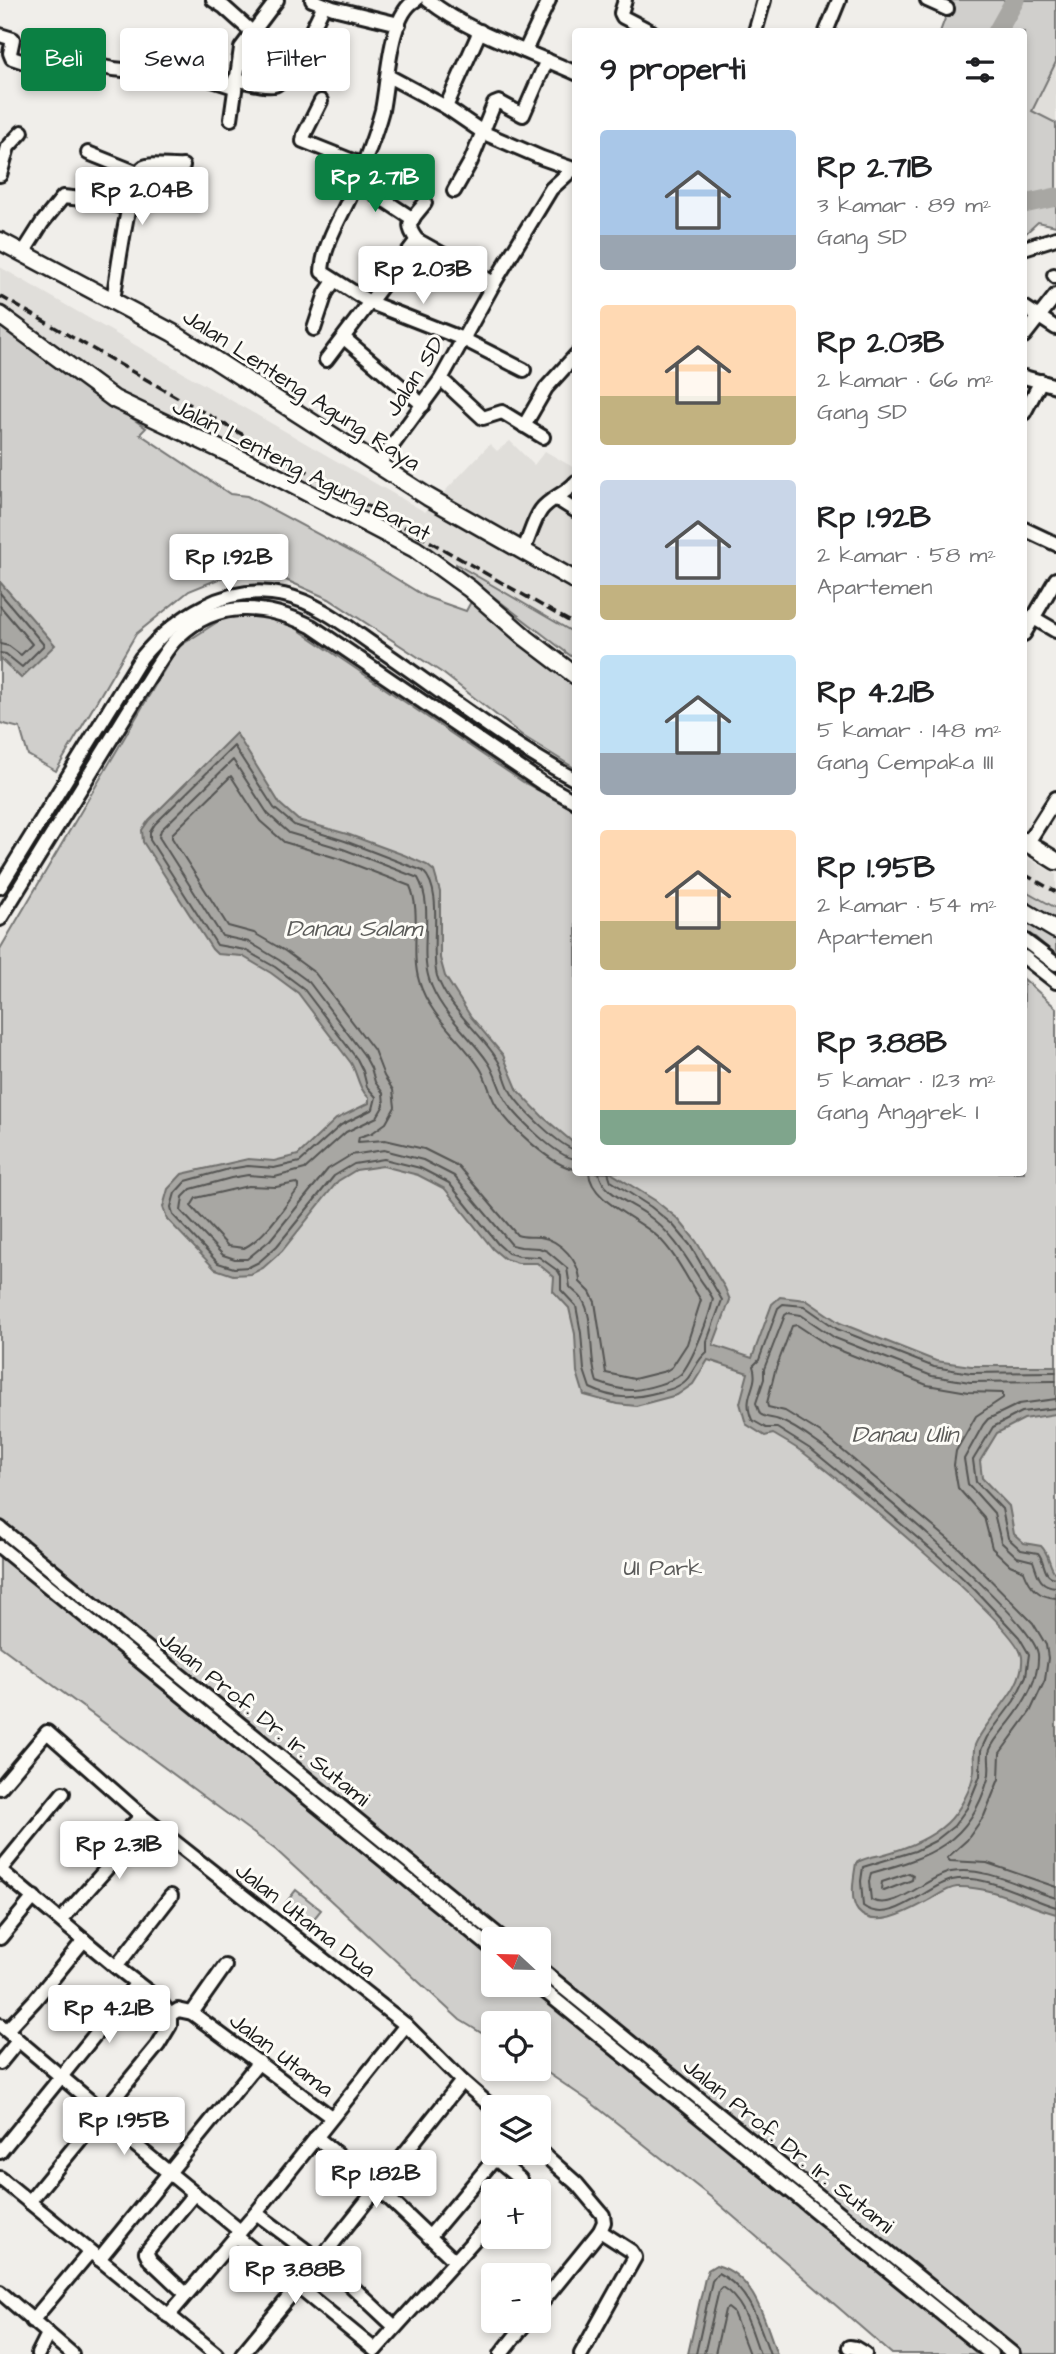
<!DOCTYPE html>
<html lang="id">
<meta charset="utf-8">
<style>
:root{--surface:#fff;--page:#f6f6f6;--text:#202124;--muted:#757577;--accent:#0b8043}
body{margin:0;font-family:"Architects Daughter",sans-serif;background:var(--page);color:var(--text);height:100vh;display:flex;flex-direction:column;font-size:26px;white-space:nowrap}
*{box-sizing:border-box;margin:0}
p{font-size:23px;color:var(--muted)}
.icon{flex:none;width:38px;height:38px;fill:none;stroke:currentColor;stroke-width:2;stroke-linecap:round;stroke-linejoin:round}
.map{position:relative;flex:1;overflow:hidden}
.sheet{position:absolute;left:572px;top:28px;width:455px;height:1148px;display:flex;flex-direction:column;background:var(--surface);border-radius:7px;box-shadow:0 4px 10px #0003}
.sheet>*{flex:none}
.guide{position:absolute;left:21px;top:28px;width:446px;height:63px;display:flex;gap:14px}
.needle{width:46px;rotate:292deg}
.controls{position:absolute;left:481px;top:1927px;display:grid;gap:14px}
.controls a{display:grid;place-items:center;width:70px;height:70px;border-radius:7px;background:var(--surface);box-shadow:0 4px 10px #0003;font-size:35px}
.price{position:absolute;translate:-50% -60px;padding:0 16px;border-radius:7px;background:#fff;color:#222;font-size:23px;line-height:46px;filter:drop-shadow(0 2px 4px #0008)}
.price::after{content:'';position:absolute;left:50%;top:42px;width:21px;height:16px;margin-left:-10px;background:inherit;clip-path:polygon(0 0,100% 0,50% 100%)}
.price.selected{background:var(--accent);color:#fff}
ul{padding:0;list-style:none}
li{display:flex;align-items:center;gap:21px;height:175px;padding:0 28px}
li span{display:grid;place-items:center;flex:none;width:196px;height:140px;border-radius:7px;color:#555}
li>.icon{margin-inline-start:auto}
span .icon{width:84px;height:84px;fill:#fffc;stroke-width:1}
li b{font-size:30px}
h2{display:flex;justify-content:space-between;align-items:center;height:84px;padding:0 28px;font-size:30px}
.chip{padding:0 24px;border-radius:7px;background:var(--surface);box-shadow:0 4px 10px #0003;font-size:24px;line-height:63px}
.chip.selected{background:var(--accent);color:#fff}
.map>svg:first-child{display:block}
.built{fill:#e0deda}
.green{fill:#d0cfcc;stroke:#767674;stroke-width:2;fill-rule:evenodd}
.water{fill:#a8a7a3;stroke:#706f6d;stroke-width:2}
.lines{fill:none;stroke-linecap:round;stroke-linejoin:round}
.shore{stroke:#545452;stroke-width:2}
.river{stroke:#a8a7a3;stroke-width:19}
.minor-casing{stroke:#1c1c1c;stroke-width:18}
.major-casing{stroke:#1c1c1c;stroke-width:21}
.minor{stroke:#fdfcf7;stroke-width:12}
.major{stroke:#fdfcf7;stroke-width:16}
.rail{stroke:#1c1c1c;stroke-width:3.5;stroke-dasharray:10 5;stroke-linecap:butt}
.labels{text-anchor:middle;stroke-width:6;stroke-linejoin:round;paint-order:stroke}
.street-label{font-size:23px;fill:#1c1c1c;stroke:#fdfcf7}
.park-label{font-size:23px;fill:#5b5b5a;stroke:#fdfcf7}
.water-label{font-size:24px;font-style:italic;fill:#5b5b59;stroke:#fdfcf7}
</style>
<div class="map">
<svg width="1056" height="2354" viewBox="0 0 1056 2354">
<rect width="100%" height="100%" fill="#f0eeea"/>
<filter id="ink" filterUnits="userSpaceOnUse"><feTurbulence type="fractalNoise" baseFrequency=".0143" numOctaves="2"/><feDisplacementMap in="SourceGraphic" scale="14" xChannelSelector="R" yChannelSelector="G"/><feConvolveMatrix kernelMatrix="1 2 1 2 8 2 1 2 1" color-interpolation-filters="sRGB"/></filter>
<g filter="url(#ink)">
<g class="built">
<polygon points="1056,14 1056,172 1032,188 1024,63"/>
<polygon points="0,267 425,512 490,444 497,451 510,441 534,465 545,451 576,469 576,634 397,529 109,386 0,310"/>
<polygon points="1024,856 1056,874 1056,908 1024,890"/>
</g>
<g class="green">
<polygon points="952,0 1056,0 1056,62 1032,111 1056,123 1056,226 1038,222 1024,235 1024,32 940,32"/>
<polygon points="0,326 146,428 140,434 230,494 247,496 361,557 426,597 466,611 473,598 576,682 576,769 523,736 444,674 329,599 279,577 233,573 189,591 136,634 56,771 28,755 20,728 0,723"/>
<polygon points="456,564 576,634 576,660 455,567"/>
<path d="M253,599L523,782L576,811V1172H1024V979L1056,1008V2354H892L712,2198L589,2101L539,2067V2023H494L493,2040L460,2020L276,1850L0,1646V949L177,648ZM494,1939H539V1984H494Z"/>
<polygon points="1024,890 1056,908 1056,921 1024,903"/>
<polygon points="1024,920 1056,938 1056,955 1035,937 1024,931"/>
<polygon points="296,1890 321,1910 308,1926 283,1906"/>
</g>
<g class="water">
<polygon points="0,582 55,645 21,678 0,658"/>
<path d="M236,733L280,804L298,820L347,834L404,855L427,865L434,871L440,892V958L445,976L471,1017L503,1055L518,1091L543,1117L576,1145V1172L611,1173L656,1201L678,1219L696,1241L725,1288L730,1300L713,1345L752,1358L772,1304L780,1297L806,1300L840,1323L936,1361L971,1366H1056V1414L1024,1419L997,1433L980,1461L982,1478L1009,1506L1014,1534L1024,1543L1041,1546C1051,1556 1048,1566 1056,1574V1914C1023,1905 992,1886 957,1887C947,1888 937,1896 928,1901C911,1910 875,1931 858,1911C849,1900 854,1876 856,1863C864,1858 871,1857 881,1855C904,1849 929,1840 947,1823C959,1812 972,1788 974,1771C975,1763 972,1753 975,1745C986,1717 1025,1690 1022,1657C1019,1627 842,1482 809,1457C798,1448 785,1441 773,1434L765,1436L746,1424L740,1403L748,1373L708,1360L693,1384L677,1395L636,1406L617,1404L584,1395L577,1372L575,1334L569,1308L553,1291L554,1277L537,1263H518L505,1259L493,1249L445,1189L418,1175L383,1166L356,1170L338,1181L282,1251L263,1268L251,1274L233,1275L215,1269L167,1219L163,1207L168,1189L182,1174L248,1159L274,1161L298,1155L336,1119L369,1103V1098C358,1088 358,1075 351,1063L298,993L271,973L242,956L217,954L212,949L143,842L142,830L149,820Z"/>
<path d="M716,2265C755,2275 765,2322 777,2354H688L705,2278L708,2270Z"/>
</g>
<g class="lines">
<g class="shore">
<polyline points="0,593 44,645 22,667 6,654 0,653"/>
<polyline points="0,606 32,644 21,655 9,646 0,644"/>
<path d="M576,1150C561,1148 520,1107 512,1094C505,1083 504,1069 497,1059C479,1030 448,1009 437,976C429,947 445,892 423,871L345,841L294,825L274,808L234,746L155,824L150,832V840L217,945L245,950L275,967L303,988L357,1059L363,1071L367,1087L376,1097L373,1109L341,1125L300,1162L274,1168L248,1166L229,1169L186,1181L175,1193L171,1207L173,1215L218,1263L234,1268L249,1267L259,1262L277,1246L334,1176L354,1164L384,1159L420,1168L449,1183L498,1244L508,1253L519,1256L539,1257L558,1271L561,1276V1290L576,1306L581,1333L584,1370L590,1388C615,1400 633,1399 659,1392C670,1390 681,1387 688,1378C695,1369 698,1359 707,1352V1341L722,1300L690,1245L673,1225L651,1207L611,1181L608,1172"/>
<path d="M576,1159C557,1158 512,1113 504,1097C498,1086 495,1072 488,1062C470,1035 439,1012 429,979C419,947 435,908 418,878L343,849L289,833L268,814L233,760L161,830L159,837L222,936L249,942L279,960L309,982L364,1055L371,1068L375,1082L383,1093L384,1105L377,1117L346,1132L305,1169L275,1177L248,1175L231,1178L191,1189L183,1197L181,1211L223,1255L235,1259H247L270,1240L328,1169L351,1155L384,1150L423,1160L454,1176L512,1245L521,1247L539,1248L547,1251L567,1268L570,1287C573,1291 579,1294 582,1299C595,1317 588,1358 597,1382C608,1386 622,1391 634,1390C645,1389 673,1382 681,1374C693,1360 709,1318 713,1299C709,1291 703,1284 698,1276C683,1252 670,1231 646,1214C631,1203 601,1193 599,1172"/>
<path d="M576,1169C553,1168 506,1123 495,1103C489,1092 487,1079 480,1068C461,1039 429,1016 419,981C410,951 422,913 410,886L340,859L284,842L260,821L231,776L172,834V838L228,926L254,933L285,951L315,973L374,1050L384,1076L393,1090L395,1107L386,1123L372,1133L359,1137L358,1142L385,1140L424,1149L458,1166L517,1235C525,1238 532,1236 540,1237C561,1240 580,1262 580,1282L590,1292L595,1302L606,1373L634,1379L666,1371L672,1367L687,1344L701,1300C687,1279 676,1254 658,1237C638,1218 590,1201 589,1172"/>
<path d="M296,1183L299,1185V1188C283,1208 267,1236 244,1248L228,1246L191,1206L196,1198L248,1186L276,1187Z"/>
<path d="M1056,1372L971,1373L934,1367L837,1329L804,1306L783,1304L778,1308L759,1360L753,1366C760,1387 741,1394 752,1420L766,1428H777L812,1450L873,1500L948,1564L976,1591L1019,1637L1029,1654L1026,1676L1014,1701L987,1737L981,1750L980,1776L967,1808L954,1826L935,1841L915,1851L863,1867L861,1881L863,1906C891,1927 926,1886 952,1880C987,1873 1024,1898 1056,1907"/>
<path d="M1056,1381L970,1382L932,1376L835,1338L801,1315L788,1313L785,1315L764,1369V1379L756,1403L760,1414C767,1419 772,1417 779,1420C792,1425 805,1434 816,1442C852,1467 1034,1620 1038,1654C1040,1681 1020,1710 1003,1730C998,1737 991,1744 989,1753C988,1761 991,1770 988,1779C970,1843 930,1857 871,1873L869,1882L871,1900C896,1912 927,1876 951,1872C987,1866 1022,1888 1056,1898"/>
<path d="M1056,1399L1019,1404L988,1419L983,1425L964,1459L968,1484L994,1513L1001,1542L1017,1557L1033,1561C1038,1574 1038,1586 1056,1587"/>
<path d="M1056,1408L1022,1412L993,1427L973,1460L976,1482L1002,1509L1008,1538L1021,1550L1038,1553C1046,1562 1042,1577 1056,1578"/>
<path d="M1056,1598C1038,1597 1030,1587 1024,1571L1010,1565L992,1548L984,1517L958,1488L954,1465L956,1451L976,1416L1003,1398V1393L968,1392L927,1385L829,1346L797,1325L792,1326L775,1371L767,1403L768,1407L785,1411L824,1435L960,1549L1033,1623L1046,1645L1048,1658L1045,1680L1030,1712L1000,1753L999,1779L984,1816L967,1840L947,1858L950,1861L987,1863L1056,1887"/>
<polygon points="909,1873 913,1875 912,1880 884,1891 881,1889 882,1882"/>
<path d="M696,2354L712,2281L718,2273C750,2289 758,2322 770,2354"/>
<path d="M704,2354L719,2290L722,2287C745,2301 751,2330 760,2354"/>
<polyline points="715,2354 725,2310 728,2308 733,2312 749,2354"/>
</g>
<g class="river">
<polyline points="997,32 1015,0"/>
<polyline points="1024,204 1056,197"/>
</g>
<g class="minor-casing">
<g id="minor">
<polyline points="213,0 224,7 252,32"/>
<polyline points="312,0 333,8 399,24"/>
<path d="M416,0C389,14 388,82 382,110C374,140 362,169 350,197C339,220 323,246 322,272L371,303L463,339L524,370"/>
<path d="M428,0C471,34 526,50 576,73"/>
<polyline points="625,0 621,13 623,17 652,32"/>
<polyline points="927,0 947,9"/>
<polyline points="755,32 764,0"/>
<polyline points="826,32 839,0"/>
<polyline points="0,35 13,39 10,53 12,58 33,65 84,63 113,69 156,73 177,66 191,66 206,78 234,87"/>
<polyline points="525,51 549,0"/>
<polyline points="388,76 446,107 484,133 542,158 576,170"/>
<path d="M235,79C247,81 263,87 274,85C289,83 316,20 324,5"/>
<polyline points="321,101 304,135 303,141 363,165"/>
<polyline points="446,107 480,31"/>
<polyline points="231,119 241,48 277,0"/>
<polyline points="88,153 138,173"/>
<polyline points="0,175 8,147 22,132"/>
<polyline points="357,182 413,219"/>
<polyline points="454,191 471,161 494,104 499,102 523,115 547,60"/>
<path d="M425,203C413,219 403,223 417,240L494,283"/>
<polyline points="1024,248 1056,238"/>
<polyline points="23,253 42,223 63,197 101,201 128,208"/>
<polyline points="1054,275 1056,277"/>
<path d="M113,300C117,279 129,176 144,167C150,163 174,167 183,166"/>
<polyline points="1024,307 1056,328"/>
<polyline points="314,329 326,293 334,281"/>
<polyline points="1024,336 1056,295"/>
<polyline points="344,338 423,405"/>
<polyline points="326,360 417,240"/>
<polyline points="1024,377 1056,386"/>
<polyline points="441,379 483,418 502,412 543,437"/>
<polyline points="1024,413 1041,381"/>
<polyline points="524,426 546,388 576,355"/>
<polyline points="378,465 441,379 494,283 551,189 573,169"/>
<polyline points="557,499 576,511"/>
<polyline points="1024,529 1056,544"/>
<path d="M523,551C529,539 533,521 541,510C550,498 566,494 576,482"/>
<polyline points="1032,617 1056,631"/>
<polyline points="1024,634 1056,579"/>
<polyline points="1032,836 1056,798"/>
<path d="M0,887L141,658C175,617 227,582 284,595C320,603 351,630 381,650C445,694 507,743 576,780"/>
<path d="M0,919L155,668C162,658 169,645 178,637C217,599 266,604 311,626L542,783L576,802"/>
<polyline points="1024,940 1056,964"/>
<polyline points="1024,957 1056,982"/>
<polyline points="0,1528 503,1939"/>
<polyline points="0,1547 494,1950"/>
<polyline points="0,1788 47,1732 142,1816 406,2025 462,2081 494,2109"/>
<polyline points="0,1870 116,1967 159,2000 170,2015"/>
<polyline points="0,1870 63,1793"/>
<polyline points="61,1920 125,1848 127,1845 124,1833 142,1816"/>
<polyline points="0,1938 34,1897"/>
<polyline points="116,1967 171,1896"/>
<polyline points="539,1968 1013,2354"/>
<polyline points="536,1984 991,2354"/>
<polyline points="192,2013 225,1966"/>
<polyline points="170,2015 178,2010 192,2013 331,2117"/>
<polyline points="0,2025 103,2112"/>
<polyline points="7,2030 35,2000 84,1940"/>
<polyline points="0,2063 18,2041"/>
<polyline points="100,2116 240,2231"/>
<polyline points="316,2137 377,2187 455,2261"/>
<polyline points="539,2150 577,2184 603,2215 604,2222 600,2231 539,2306"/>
<polyline points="0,2152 137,1983"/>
<polyline points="0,2178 216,2354"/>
<polyline points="29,2202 158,2045 170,2025 170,2015"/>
<polyline points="256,2213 343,2278 395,2327"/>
<polyline points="236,2236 375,2350"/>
<polyline points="429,2237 492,2162 498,2161 520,2179 521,2186 517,2191"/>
<polyline points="99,2259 259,2062"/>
<polyline points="0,2292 72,2354"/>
<polyline points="186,2294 150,2260 146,2252 194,2194"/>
<polyline points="168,2316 256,2213 406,2025"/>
<polyline points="32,2321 90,2252"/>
<polyline points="849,2347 855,2348 865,2354"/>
<polyline points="375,2350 494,2218"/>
<polyline points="38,2354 48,2334"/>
<polyline points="242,2354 319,2261 462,2081"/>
<polyline points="501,2354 528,2320"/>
<polyline points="581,2354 635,2257 631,2251 600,2231"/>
</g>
</g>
<g class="major-casing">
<g id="major">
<polyline points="0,241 173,333 428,497 576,581"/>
<polyline points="0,315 114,399 266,471 415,549 470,589 526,638 576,676"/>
<polyline points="1024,841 1056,861"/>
<polyline points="1024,911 1056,930"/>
</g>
</g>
<use href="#minor" class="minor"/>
<use href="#major" class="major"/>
<g class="rail">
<polyline points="0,296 576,625"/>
<polyline points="1024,874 1056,892"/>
</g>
</g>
</g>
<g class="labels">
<g class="street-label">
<text transform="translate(414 376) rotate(-57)" y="8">Jalan SD</text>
<text transform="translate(302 389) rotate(33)" y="8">Jalan Lenteng Agung Raya</text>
<text transform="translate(302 469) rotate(27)" y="8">Jalan Lenteng Agung Barat</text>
<text transform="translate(265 1718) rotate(39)" y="8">Jalan Prof. Dr. Ir. Sutami</text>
<text transform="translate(306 1919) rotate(38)" y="8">Jalan Utama Dua</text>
<text transform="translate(282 2054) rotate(37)" y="8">Jalan Utama</text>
<text transform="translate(789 2145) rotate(39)" y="8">Jalan Prof. Dr. Ir. Sutami</text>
</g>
<g class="park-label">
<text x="663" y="1575">UI Park</text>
</g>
<g class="water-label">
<text x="354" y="936">Danau Salam</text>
<text x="905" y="1442">Danau Ulin</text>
</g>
</g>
</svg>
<div class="controls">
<a><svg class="needle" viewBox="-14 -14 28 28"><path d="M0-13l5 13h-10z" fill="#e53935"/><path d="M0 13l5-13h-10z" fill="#757577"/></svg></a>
<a><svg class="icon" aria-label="locate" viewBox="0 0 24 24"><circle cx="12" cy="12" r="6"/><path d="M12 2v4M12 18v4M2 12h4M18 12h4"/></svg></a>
<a><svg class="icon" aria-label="layers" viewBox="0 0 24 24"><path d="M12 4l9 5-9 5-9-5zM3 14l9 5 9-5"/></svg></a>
<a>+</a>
<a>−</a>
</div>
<b class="price selected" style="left:375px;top:214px">Rp 2.71B</b>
<b class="price" style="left:142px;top:227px">Rp 2.04B</b>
<b class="price" style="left:423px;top:306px">Rp 2.03B</b>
<b class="price" style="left:229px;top:594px">Rp 1.92B</b>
<b class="price" style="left:119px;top:1881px">Rp 2.31B</b>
<b class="price" style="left:109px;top:2045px">Rp 4.21B</b>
<b class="price" style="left:124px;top:2157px">Rp 1.95B</b>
<b class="price" style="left:376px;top:2210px">Rp 1.82B</b>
<b class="price" style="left:295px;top:2306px">Rp 3.88B</b>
<div class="guide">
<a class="chip selected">Beli</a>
<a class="chip">Sewa</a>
<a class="chip">Filter</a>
</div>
<section class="sheet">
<h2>9 properti<svg class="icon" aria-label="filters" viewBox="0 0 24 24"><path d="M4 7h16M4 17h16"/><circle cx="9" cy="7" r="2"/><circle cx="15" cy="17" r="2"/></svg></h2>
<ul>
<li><span style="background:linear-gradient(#a9c7e8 75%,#9aa5b1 0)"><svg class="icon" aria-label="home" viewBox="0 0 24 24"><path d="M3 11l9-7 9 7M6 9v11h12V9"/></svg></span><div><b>Rp 2.71B</b><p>3 kamar · 89 m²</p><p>Gang SD</p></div></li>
<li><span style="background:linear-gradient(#ffd9b3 65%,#c2b280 0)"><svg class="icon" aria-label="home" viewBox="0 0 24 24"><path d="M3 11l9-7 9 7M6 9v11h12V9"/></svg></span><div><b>Rp 2.03B</b><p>2 kamar · 66 m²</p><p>Gang SD</p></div></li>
<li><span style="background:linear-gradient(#c9d6e8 75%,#c2b280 0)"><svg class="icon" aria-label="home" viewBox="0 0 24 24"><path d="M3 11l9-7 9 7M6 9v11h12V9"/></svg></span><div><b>Rp 1.92B</b><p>2 kamar · 58 m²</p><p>Apartemen</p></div></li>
<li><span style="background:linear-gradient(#bfe0f5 70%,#9aa5b1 0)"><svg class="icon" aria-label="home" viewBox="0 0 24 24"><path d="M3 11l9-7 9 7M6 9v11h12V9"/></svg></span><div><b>Rp 4.21B</b><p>5 kamar · 148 m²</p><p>Gang Cempaka III</p></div></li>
<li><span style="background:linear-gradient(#ffd9b3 65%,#c2b280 0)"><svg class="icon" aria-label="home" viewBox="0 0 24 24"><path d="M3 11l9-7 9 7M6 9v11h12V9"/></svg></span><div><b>Rp 1.95B</b><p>2 kamar · 54 m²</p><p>Apartemen</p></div></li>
<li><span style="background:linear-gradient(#ffd9b3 75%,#7fa58c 0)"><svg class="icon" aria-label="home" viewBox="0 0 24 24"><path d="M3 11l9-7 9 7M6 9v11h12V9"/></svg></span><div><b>Rp 3.88B</b><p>5 kamar · 123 m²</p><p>Gang Anggrek I</p></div></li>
</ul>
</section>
</div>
